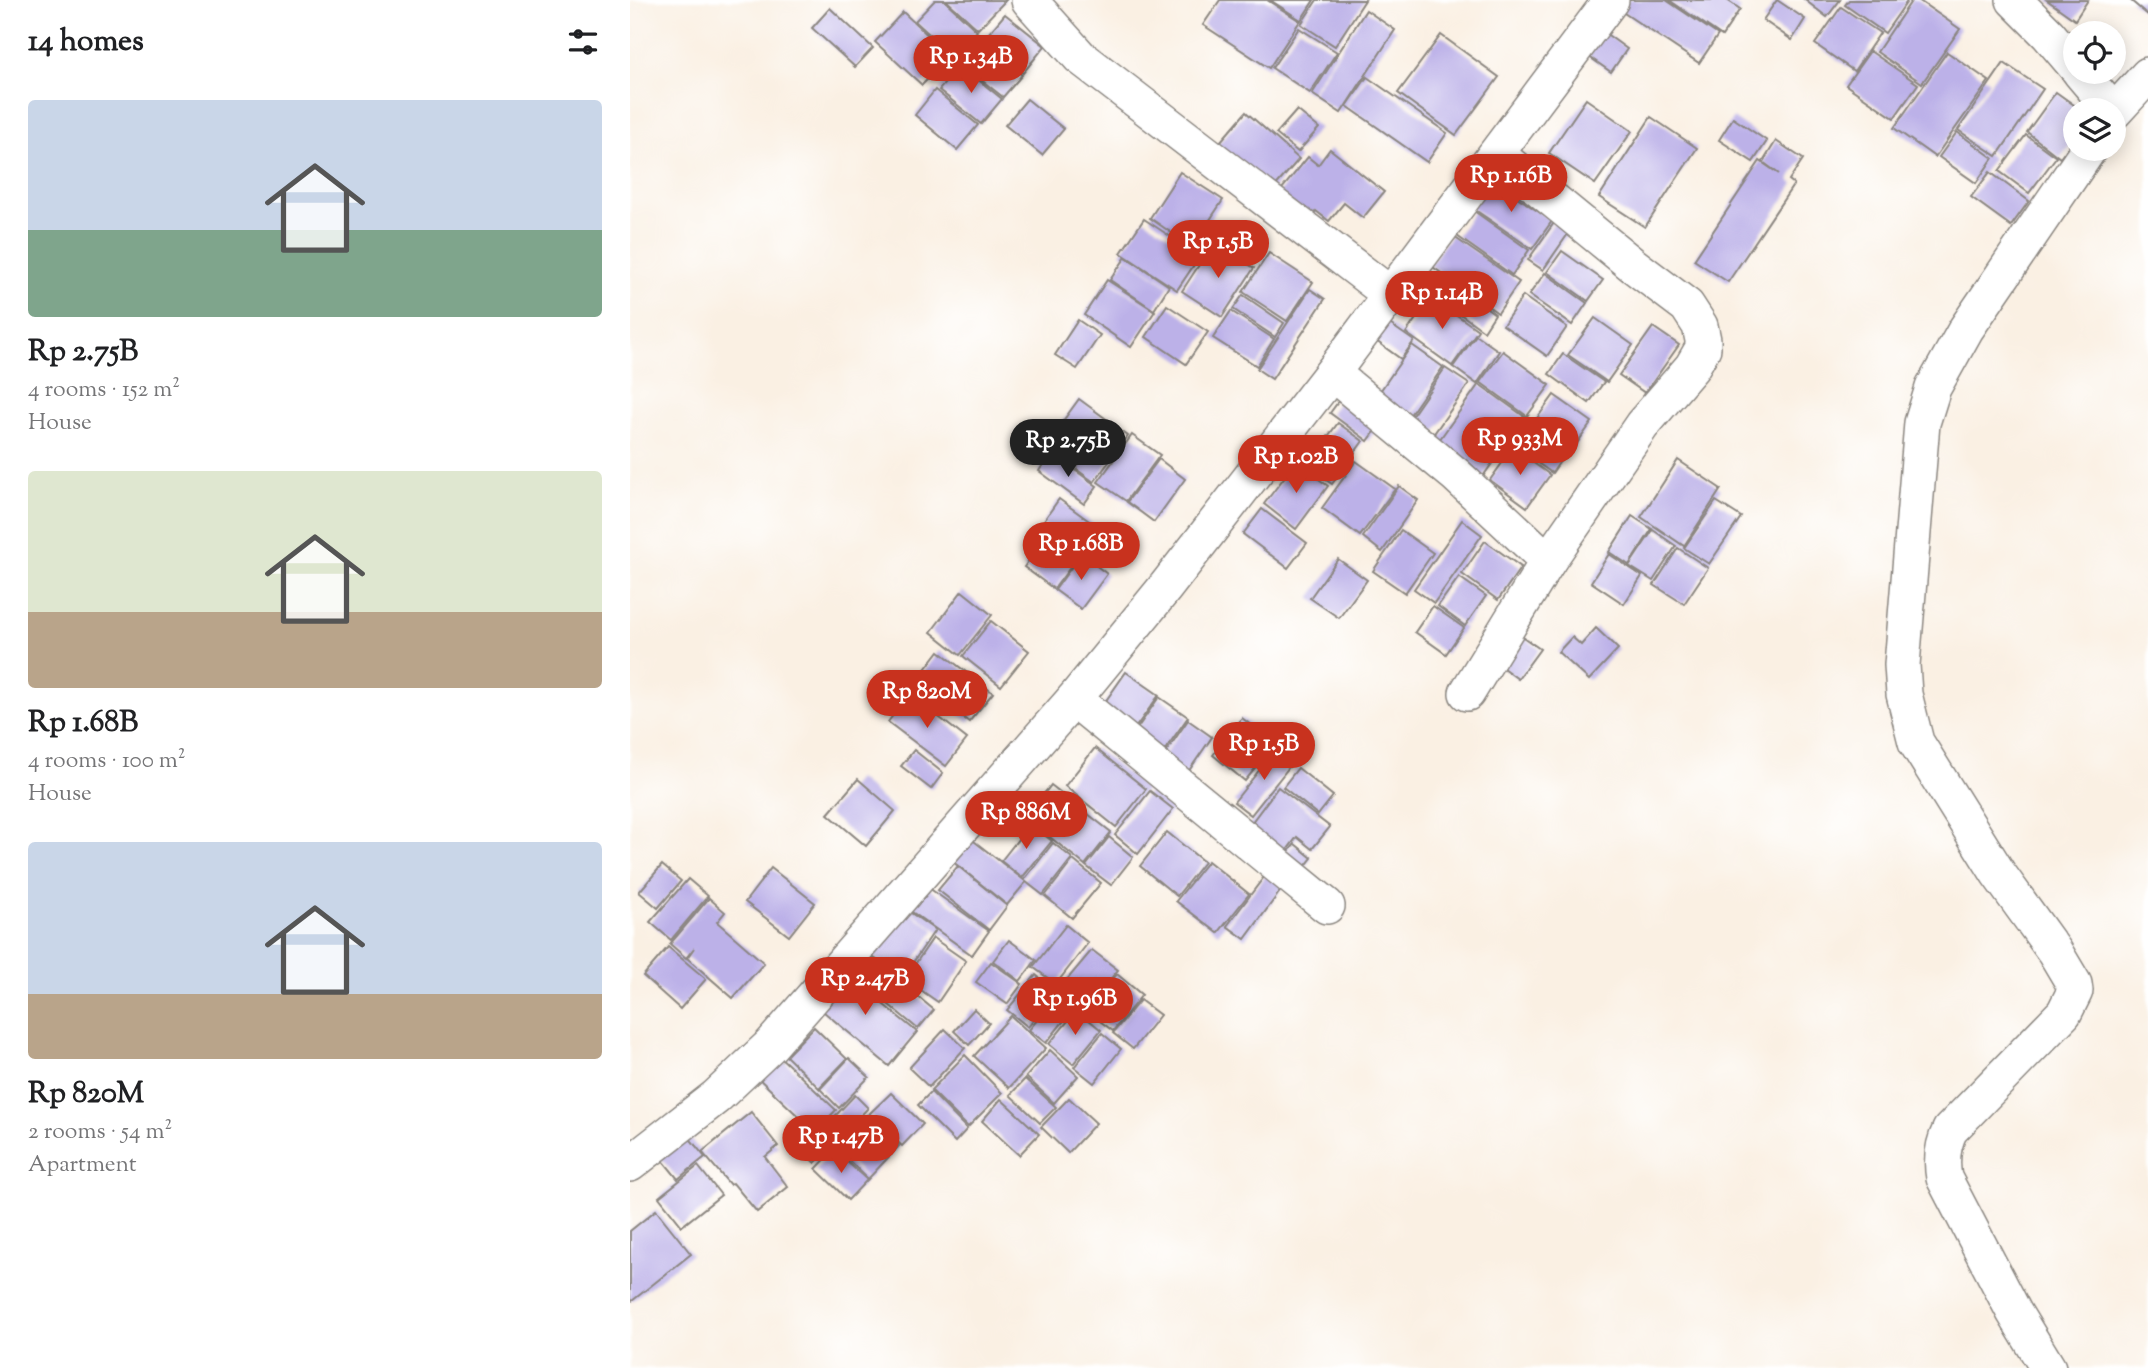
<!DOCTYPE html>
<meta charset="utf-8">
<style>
:root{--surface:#fff;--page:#f6f6f6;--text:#202124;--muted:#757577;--accent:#c8321e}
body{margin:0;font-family:"Sorts Mill Goudy",serif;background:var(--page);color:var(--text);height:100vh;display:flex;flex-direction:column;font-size:26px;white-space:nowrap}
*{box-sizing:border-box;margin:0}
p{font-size:23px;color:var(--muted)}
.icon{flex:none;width:38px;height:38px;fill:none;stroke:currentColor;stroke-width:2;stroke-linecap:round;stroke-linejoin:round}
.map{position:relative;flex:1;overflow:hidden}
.sheet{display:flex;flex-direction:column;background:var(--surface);width:630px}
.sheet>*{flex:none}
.tools{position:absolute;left:1433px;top:21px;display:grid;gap:14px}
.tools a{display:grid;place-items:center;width:63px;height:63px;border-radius:50%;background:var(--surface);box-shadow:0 4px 18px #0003;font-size:35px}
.price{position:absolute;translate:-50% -60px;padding:0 16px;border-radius:24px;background:var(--accent);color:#fff;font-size:23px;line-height:46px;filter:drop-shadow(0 2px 4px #0008)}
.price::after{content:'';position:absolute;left:50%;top:42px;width:21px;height:16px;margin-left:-10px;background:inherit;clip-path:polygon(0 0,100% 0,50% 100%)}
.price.active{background:#222;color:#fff}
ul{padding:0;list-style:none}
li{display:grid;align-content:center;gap:14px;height:371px;padding:0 28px}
li span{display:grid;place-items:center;height:217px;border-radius:7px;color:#555}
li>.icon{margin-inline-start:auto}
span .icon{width:126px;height:126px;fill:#fffc;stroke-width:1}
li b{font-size:30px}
h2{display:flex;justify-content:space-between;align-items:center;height:84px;padding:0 28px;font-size:30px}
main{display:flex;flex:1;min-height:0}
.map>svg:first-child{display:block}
.building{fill:#bcb1e8}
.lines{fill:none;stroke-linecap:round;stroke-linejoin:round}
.minor-casing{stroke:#8b8680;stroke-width:38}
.minor{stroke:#fff;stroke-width:35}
</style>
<main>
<section class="sheet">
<h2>14 homes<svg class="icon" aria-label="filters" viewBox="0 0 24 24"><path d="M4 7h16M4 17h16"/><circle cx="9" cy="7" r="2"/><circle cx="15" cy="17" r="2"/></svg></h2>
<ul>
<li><span style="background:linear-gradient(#c9d6e8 60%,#7fa58c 0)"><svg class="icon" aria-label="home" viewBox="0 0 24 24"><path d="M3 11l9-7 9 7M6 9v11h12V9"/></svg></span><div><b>Rp 2.75B</b><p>4 rooms · 152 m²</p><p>House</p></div></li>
<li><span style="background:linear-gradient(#dfe7d0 65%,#b9a48a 0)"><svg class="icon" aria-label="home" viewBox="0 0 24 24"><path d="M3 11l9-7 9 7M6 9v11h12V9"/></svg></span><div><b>Rp 1.68B</b><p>4 rooms · 100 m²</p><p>House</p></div></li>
<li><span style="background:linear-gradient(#c9d6e8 70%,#b9a48a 0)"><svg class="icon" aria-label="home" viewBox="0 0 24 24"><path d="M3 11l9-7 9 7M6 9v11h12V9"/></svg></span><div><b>Rp 820M</b><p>2 rooms · 54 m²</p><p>Apartment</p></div></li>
</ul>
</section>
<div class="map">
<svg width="1518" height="1368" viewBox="0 0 1518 1368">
<rect width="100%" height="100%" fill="#fff"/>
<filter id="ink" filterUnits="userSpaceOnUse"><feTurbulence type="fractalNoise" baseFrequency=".0143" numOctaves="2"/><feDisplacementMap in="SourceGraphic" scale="14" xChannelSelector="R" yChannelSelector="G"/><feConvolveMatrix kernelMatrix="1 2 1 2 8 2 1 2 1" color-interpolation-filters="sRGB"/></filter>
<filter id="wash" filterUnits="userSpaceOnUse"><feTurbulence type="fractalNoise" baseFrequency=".00686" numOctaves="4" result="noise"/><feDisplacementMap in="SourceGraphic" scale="28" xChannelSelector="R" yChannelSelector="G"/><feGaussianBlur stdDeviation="1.57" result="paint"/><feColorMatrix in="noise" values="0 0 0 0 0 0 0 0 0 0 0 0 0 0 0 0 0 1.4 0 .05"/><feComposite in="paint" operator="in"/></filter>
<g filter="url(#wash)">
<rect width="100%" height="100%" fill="#faf0e3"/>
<g id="blocks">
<g class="building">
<polygon points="305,0 314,0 347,31 323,56 285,21"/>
<polygon points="316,0 376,0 348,29"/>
<polygon points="590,0 637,0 670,21 639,68 573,25"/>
<polygon points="640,0 684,0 671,20"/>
<polygon points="687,0 735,0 705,46 671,24"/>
<polygon points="998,0 1036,0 1088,35 1069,63 991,11"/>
<polygon points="1039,0 1097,0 1110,9 1092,36"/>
<polygon points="1147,0 1175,19 1162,40 1133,20"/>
<polygon points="1175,0 1210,0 1197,17"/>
<polygon points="1219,0 1278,0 1255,33 1215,5"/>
<polygon points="1282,0 1288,0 1330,29 1292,83 1247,52"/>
<polygon points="1417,0 1458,0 1445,20"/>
<polygon points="1500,0 1518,0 1518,15"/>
<polygon points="1211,7 1250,33 1224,71 1185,44"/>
<polygon points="200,8 243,48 225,67 182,28"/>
<polygon points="736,10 765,30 711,113 682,94"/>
<polygon points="273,12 320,56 292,85 245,42"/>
<polygon points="375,14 415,46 393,73 353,40"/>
<polygon points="669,28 707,52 680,93 642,68"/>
<polygon points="975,33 997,49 981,72 958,56"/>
<polygon points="811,35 869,77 826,135 768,93"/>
<polygon points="351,41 392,75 373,97 331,64"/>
<polygon points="1240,51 1288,84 1264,118 1216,85"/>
<polygon points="1317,52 1359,81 1305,157 1264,128"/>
<polygon points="1374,63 1413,89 1367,156 1328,130"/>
<polygon points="330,65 372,99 351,124 309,90"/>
<polygon points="737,77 817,133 797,162 717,106"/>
<polygon points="305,90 348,125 327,150 285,115"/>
<polygon points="1426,92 1451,110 1446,110 1446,137 1430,158 1397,132"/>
<polygon points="397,99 434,129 412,155 375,125"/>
<polygon points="956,99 1002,131 965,184 919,153"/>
<polygon points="667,110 689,128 668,152 646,134"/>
<polygon points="616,112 669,159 637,196 584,149"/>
<polygon points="1021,117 1067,148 1015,227 969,197"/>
<polygon points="1103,118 1137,141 1123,162 1089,140"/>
<polygon points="1327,132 1363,158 1346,183 1309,157"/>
<polygon points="1396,135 1426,157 1399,193 1369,171"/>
<polygon points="1146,141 1173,159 1159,180 1164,184 1098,282 1064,260 1130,161 1149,174 1133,162"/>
<polygon points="700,149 754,192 733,218 714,203 699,221 686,211 679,220 647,195 678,157 688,165"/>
<polygon points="550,172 593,200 562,247 520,218"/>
<polygon points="1360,172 1399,201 1381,226 1341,197"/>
<polygon points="861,179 922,221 902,249 841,207"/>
<polygon points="844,211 899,250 882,275 827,236"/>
<polygon points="514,219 570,256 547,290 491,253"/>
<polygon points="926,220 940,231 913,270 898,260"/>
<polygon points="821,235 889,282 868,313 800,265"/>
<polygon points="584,242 624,268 592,317 552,291"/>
<polygon points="932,251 973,280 958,301 917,272"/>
<polygon points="639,253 683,282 657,321 613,292"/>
<polygon points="496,257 539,286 524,310 480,280"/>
<polygon points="915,273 957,303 942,325 899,295"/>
<polygon points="477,280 525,311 501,347 454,315"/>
<polygon points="680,289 695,299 642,379 627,369"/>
<polygon points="613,295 654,323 645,337 603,309"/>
<polygon points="841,296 865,314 854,331 829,313"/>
<polygon points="893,296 937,327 917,356 873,325"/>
<polygon points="801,297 848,330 822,366 776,333"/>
<polygon points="537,305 578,332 556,364 516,337"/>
<polygon points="601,311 644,339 627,366 583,338"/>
<polygon points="965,318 1003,345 977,382 938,355"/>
<polygon points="448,320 470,335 447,369 425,355"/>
<polygon points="754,320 784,341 771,359 742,338"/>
<polygon points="1023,327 1049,345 1015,393 989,375"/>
<polygon points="846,335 869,351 847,384 823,367"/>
<polygon points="782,345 813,367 775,422 744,400"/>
<polygon points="873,351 920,385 897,416 850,382"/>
<polygon points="933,354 974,382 959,403 919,374"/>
<polygon points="815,368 839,384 800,439 777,423"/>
<polygon points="849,384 895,417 851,479 805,446"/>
<polygon points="714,394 752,422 738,441 700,413"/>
<polygon points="924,395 962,422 943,449 905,421"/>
<polygon points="449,399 479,421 444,469 414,447"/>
<polygon points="480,423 498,436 464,482 446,469"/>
<polygon points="708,423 733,441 702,484 676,466"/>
<polygon points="902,425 937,451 922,473 885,447"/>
<polygon points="502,435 530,455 496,501 468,482"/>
<polygon points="883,448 920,475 897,507 860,480"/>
<polygon points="421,453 467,486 454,504 409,471"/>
<polygon points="529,459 555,479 524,522 497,502"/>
<polygon points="1048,460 1091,489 1054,546 1011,517"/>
<polygon points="726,461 765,489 730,536 692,508"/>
<polygon points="666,462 698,486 666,529 634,504"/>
<polygon points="769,486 788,500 752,552 733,537"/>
<polygon points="429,499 481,537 464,560 412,523"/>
<polygon points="1086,501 1111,517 1079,564 1054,548"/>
<polygon points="632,509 677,543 658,568 613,534"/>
<polygon points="1002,516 1022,529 999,565 979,552"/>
<polygon points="832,520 852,535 804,603 784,589"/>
<polygon points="771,530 803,553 775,593 743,571"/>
<polygon points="1023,530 1046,546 1023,581 999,566"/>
<polygon points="420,532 450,554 424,589 394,567"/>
<polygon points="855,541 891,567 868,600 832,574"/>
<polygon points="1048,548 1078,568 1054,604 1024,585"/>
<polygon points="451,554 477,574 451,609 425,590"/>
<polygon points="979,554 1012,576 994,604 961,582"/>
<polygon points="708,559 737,580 709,618 680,598"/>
<polygon points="829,577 856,596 835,626 808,606"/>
<polygon points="332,591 362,615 330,655 301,632"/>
<polygon points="803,606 834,628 816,654 785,632"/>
<polygon points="361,621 399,651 371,686 333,656"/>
<polygon points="966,628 988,649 959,680 928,652 942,637 951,645"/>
<polygon points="890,635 910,649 888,679 869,665"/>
<polygon points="309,651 363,693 339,722 286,681"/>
<polygon points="496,672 529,695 500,735 468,712"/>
<polygon points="279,694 337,739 316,766 258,722"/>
<polygon points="529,697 558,717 530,757 502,736"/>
<polygon points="612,718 645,744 615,781 583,755"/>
<polygon points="558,720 582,737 556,775 532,758"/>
<polygon points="465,748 516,789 486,827 435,786"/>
<polygon points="646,749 663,762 621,815 604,802"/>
<polygon points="284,750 313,773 301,789 271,766"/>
<polygon points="668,768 703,796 688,815 653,787"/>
<polygon points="228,779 265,811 236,846 198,814"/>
<polygon points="421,785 481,832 455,865 395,817"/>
<polygon points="648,787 700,827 682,849 667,837 648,862 613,834"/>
<polygon points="520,791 543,809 508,854 485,835"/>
<polygon points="400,824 422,841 392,878 371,861"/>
<polygon points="537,832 574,862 547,896 510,866"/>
<polygon points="479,837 503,857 481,885 456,866"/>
<polygon points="340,838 394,880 423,843 442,858 413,895 396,882 377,905 322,861"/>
<polygon points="665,844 682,858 665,879 647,865"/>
<polygon points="443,860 471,883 442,918 415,896"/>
<polygon points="578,861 619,894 588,933 546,901"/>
<polygon points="32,865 51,881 28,908 9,892"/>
<polygon points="328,866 377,906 359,930 308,890"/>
<polygon points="141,868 185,903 159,936 115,902"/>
<polygon points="637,873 654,886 615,939 597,926"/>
<polygon points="58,879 78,896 41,940 20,922"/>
<polygon points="292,883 359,931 342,955 275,907"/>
<polygon points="79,898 95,912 87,922 134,963 103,998 57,958 64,948 56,958 40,944"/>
<polygon points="271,906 305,930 273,977 238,954"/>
<polygon points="436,925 458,943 426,984 403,967"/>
<polygon points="303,938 336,961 308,1002 275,979"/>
<polygon points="379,940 406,960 390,981 363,961"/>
<polygon points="38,947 76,979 50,1009 13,976"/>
<polygon points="462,950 488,970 456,1009 430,988"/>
<polygon points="239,956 304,1010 288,1029 223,975"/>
<polygon points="361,962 392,984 377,1004 346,982"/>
<polygon points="210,969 287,1032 259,1066 182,1002"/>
<polygon points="487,974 512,995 483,1031 457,1011"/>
<polygon points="406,975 426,992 398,1027 377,1010"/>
<polygon points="429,993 445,1007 416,1043 399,1030"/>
<polygon points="510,1000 530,1015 503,1049 483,1033"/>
<polygon points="344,1009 359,1023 339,1045 324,1031"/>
<polygon points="447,1010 471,1030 443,1064 419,1044"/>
<polygon points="381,1016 416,1048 379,1088 344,1056"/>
<polygon points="184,1027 217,1059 189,1088 156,1056"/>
<polygon points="315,1029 335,1048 299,1087 279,1068"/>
<polygon points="472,1033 491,1049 464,1083 444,1067"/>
<polygon points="420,1050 448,1076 424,1103 396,1077"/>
<polygon points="145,1052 206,1110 185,1132 124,1074"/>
<polygon points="335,1055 372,1093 338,1127 301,1090"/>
<polygon points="219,1058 239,1077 209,1108 190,1089"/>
<polygon points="395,1079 426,1107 410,1123 380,1095"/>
<polygon points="301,1092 337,1129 325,1142 288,1105"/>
<polygon points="261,1093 293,1124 272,1146 239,1114"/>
<polygon points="225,1095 238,1108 185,1163 172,1151"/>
<polygon points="439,1098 466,1123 438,1153 411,1127"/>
<polygon points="371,1099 409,1134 389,1155 352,1121"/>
<polygon points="121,1112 148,1146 135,1157 158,1187 127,1212 103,1183 100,1185 72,1152"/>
<polygon points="237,1115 269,1146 238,1179 206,1148"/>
<polygon points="53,1130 75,1157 48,1179 26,1152"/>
<polygon points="204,1150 237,1180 218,1200 186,1169"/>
<polygon points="68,1166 91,1195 52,1226 29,1197"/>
<polygon points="26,1210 61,1254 2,1301 0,1299 0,1231"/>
</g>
</g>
</g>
<g filter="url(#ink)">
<use href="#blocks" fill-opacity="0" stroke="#8b8680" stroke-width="2"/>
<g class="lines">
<g class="minor-casing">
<g id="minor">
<polyline points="399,0 450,57 761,295"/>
<polyline points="1384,0 1418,34 1446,67"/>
<polyline points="1450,72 1482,110"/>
<polyline points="1484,112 1518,75"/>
<polyline points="702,373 826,475 918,561"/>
<polyline points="837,693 918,561 1012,425 1062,367 1073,348 1073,340 1070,326 1057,306 1004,266 867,154"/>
<polyline points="444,699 697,906"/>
<polyline points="0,1164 86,1097 141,1045 444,699 534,589 702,373 981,0"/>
<path d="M1418,1368L1384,1312L1314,1178C1311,1161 1312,1146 1320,1130L1434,1013L1445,991L1444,984L1425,952L1368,873L1286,742L1274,694L1272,665L1292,423L1303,388L1336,329L1459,149"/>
</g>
</g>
<use href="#minor" class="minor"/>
</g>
</g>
</svg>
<div class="tools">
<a><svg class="icon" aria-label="locate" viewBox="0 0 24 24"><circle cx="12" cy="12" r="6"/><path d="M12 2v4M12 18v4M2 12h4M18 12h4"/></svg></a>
<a><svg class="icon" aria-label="layers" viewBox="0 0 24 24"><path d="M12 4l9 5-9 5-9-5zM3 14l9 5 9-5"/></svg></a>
</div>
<b class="price" style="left:341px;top:95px">Rp 1.34B</b>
<b class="price" style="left:881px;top:214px">Rp 1.16B</b>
<b class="price" style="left:588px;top:280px">Rp 1.5B</b>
<b class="price" style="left:812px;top:331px">Rp 1.14B</b>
<b class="price" style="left:890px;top:477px">Rp 933M</b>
<b class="price active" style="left:438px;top:479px">Rp 2.75B</b>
<b class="price" style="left:666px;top:495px">Rp 1.02B</b>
<b class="price" style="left:451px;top:582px">Rp 1.68B</b>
<b class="price" style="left:297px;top:730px">Rp 820M</b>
<b class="price" style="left:634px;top:782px">Rp 1.5B</b>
<b class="price" style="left:396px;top:851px">Rp 886M</b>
<b class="price" style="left:235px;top:1017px">Rp 2.47B</b>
<b class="price" style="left:445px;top:1037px">Rp 1.96B</b>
<b class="price" style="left:211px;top:1175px">Rp 1.47B</b>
</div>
</main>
